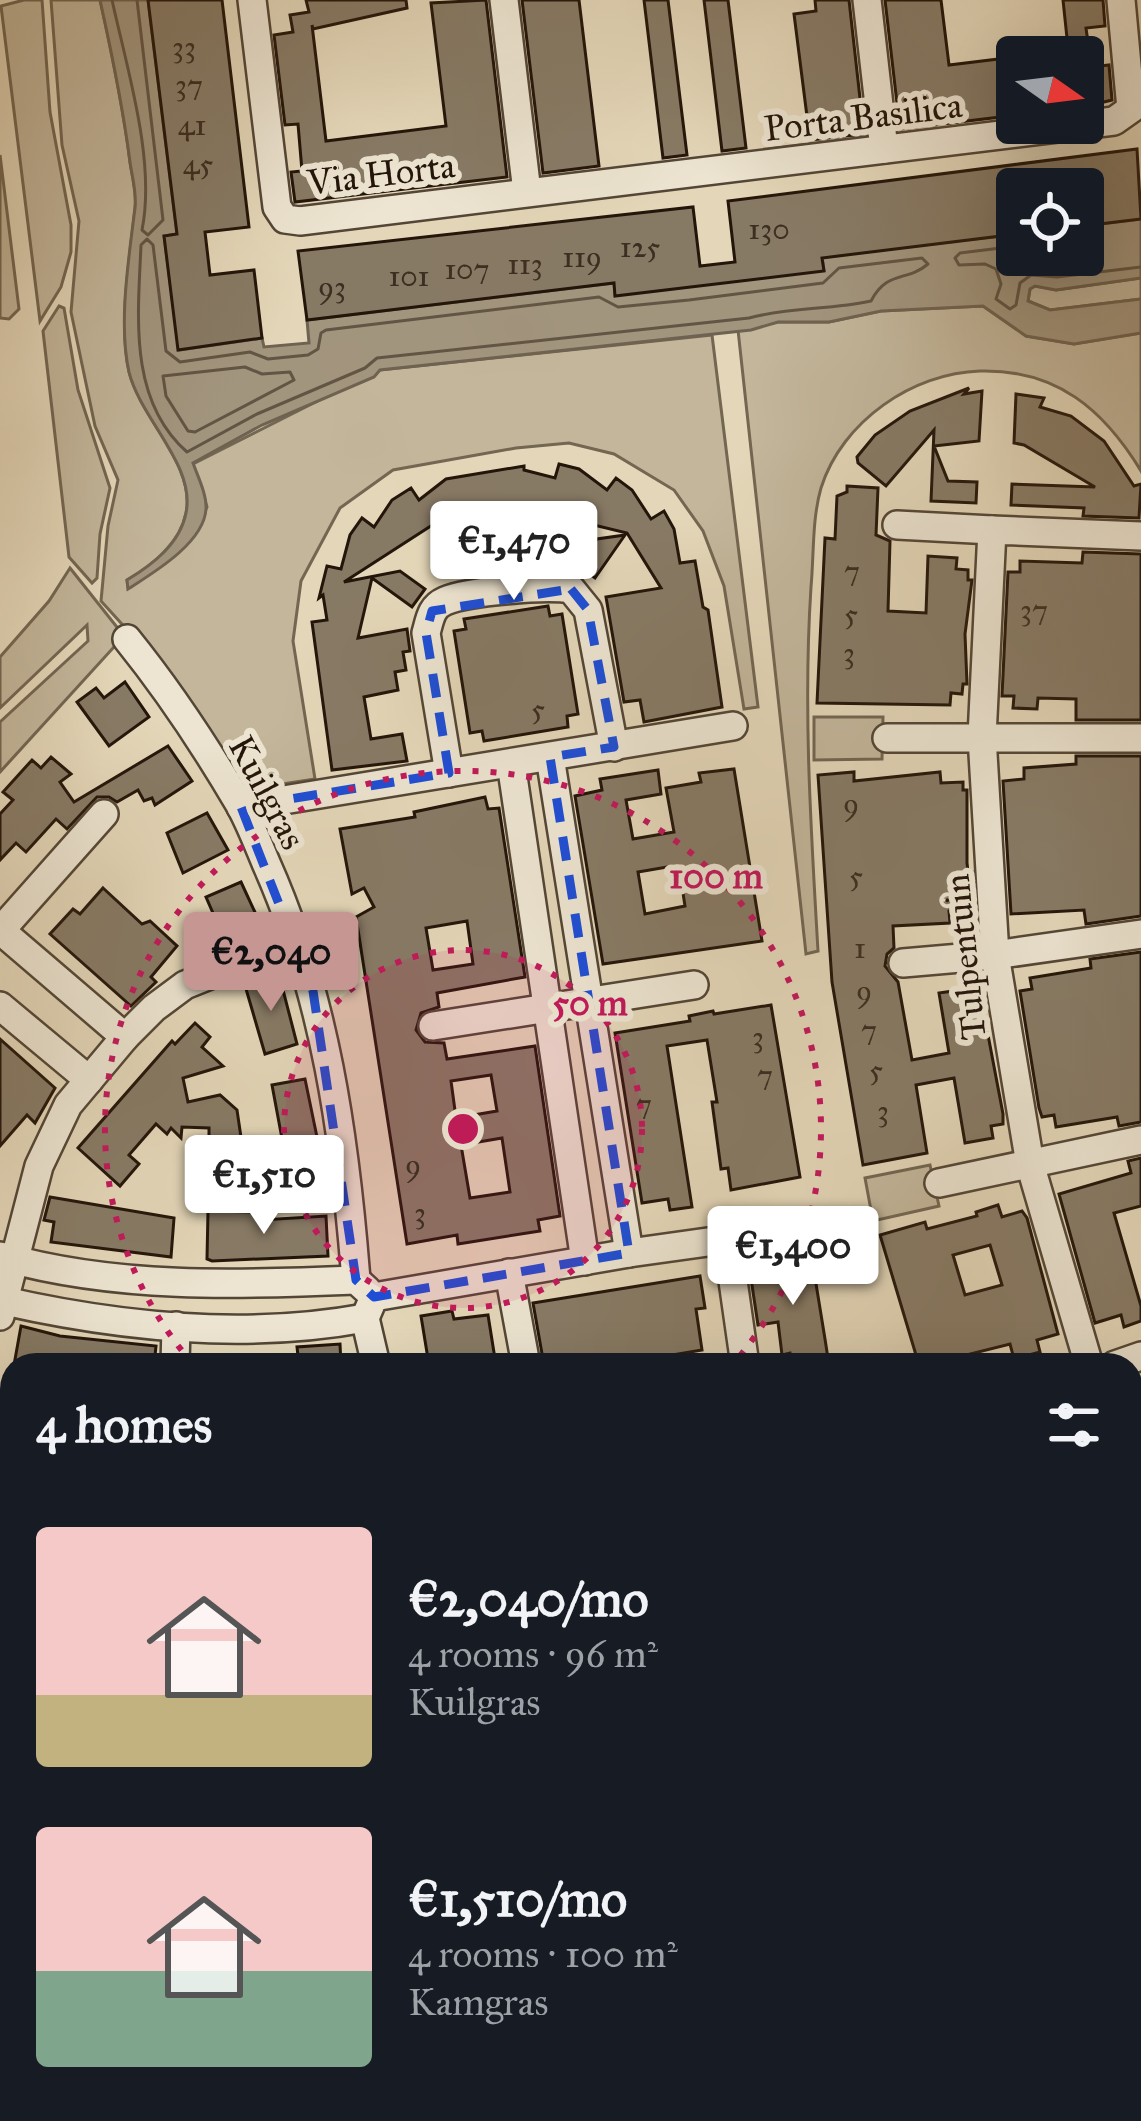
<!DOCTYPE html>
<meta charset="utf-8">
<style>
:root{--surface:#171b24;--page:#242831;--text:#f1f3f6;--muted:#9ea1a6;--accent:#c59692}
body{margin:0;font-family:"IM FELL Great Primer",serif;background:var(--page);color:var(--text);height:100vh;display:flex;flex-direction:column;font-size:45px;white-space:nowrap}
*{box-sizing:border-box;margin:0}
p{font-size:39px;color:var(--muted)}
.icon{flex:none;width:66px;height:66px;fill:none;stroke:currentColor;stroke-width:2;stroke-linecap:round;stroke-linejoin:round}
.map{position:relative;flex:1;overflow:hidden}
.sheet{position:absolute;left:0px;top:1353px;width:1143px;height:768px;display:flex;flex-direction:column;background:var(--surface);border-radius:36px 36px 0 0;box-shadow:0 12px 48px #0002}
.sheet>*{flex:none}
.needle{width:78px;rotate:104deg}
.fabs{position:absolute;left:996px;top:36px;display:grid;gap:24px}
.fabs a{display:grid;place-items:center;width:108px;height:108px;border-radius:12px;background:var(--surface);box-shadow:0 12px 48px #0002;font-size:60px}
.price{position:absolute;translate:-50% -102px;padding:0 27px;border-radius:12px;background:#fff;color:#222;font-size:39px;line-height:78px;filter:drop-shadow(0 3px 6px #0008)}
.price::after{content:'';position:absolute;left:50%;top:72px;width:36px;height:27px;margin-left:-18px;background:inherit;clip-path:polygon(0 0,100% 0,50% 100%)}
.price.on{background:var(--accent);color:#111}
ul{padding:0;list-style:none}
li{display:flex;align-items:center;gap:36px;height:300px;padding:0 36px}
li span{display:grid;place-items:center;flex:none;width:336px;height:240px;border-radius:12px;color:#555}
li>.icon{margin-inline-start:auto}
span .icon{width:144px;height:144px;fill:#fffc;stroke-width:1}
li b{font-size:51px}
h2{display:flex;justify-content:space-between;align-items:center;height:144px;padding:0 36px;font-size:51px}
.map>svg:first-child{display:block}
.green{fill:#c3b69b;stroke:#736652;stroke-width:3}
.water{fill:#a2957e;stroke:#6f6250;stroke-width:3}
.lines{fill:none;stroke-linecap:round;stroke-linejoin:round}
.shore{stroke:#625544;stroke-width:3}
.building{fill:#877a65;stroke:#23150a;stroke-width:3;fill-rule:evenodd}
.minor-casing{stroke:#534636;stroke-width:32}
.minor{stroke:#ede5d2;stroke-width:27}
.marked{fill:none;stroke:#1d4ed8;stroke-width:9;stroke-dasharray:24 15;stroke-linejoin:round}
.ring{fill:none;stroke:#c2185b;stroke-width:6;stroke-dasharray:6 12}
.labels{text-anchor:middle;stroke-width:12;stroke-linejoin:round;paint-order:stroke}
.number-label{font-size:30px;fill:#3c2e21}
.street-label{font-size:36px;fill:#23150a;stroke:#ede5d2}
.centre{fill:#c2185b;stroke:#ede5d2;stroke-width:6}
.ring-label{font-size:36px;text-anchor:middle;font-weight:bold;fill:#c2185b;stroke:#ede5d2;stroke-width:12;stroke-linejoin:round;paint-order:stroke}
</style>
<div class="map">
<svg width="1141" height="2121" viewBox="0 0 1141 2121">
<rect width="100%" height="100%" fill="#e4d7b9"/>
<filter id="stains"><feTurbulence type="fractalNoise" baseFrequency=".00167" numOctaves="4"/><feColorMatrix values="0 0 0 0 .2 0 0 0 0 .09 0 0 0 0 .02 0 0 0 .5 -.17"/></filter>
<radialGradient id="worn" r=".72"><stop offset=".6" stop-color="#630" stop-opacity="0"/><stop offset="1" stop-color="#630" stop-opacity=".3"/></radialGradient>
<g class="green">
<polygon points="24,0 42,0 50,112 71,225 71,252 61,287 40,321 1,6"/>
<path d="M51,0H100C112,54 123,107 130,162C132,176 137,193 135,208C130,257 118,323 129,372C141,420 196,465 186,513C180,544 153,565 127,580L128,588L190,541L207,507L193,464L379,370L712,335L758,707L744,709L724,586L703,531L674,490L614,454L569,443L516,448L393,470L340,508L301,581L293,641L315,779L249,789L227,774L130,633L101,601L108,526L118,480L95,426L71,312L79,221L62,145Z"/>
<polygon points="0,155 19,309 9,319 0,318"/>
<polygon points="1141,278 1141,299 1050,310 1028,301 1030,289 1035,286 1056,290"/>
<polygon points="59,306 64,308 78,390 110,488 100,534 97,578 92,583 69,557 43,331"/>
<path d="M983,306L1026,336L1074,344L1141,333V471C1104,410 1057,369 980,371C913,373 842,421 821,488C812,519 814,555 811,587C803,709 811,830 818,951L806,954L738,330L778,322H829L881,311Z"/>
<polygon points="70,568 124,636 0,772 0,722 88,641 87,625 0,708 0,657 49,601"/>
<polygon points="814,717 883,717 882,759 814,760"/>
<polygon points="930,1165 939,1206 873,1221 865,1178"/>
</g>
<g class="water">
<path d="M100,0H148L177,234L164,236L179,350L262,338L264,347L309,343L307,320L614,283L615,295L824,270L822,257L1017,234V255H1083V226L1141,219V278L1056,290L1035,286L1030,289L1028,301L1050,310L1141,299V333L1074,344L1026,336L983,306L881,311L829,322H778L751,330L380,370L374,377L262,425L193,463C198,477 207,495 206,509C204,543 153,573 128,589L127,580C152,565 180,544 186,513C196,465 141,420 129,372C118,323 129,257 135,208C137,193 132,177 130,162C123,107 112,54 100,0Z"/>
<polygon points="1141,1783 1141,2121 829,2121 835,2109 1131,2109 1131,1784"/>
<polygon points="39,2109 793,2109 824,2121 652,2121 638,2115 636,2121 615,2121 595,2113 591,2121 35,2121"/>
</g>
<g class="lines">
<g class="shore">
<path d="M112,0C127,69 156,161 142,230L148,235L163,220L137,0"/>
<path d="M147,239L153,245L166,351L180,362L250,352L268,359L308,355L318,349L321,333L326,330L599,297L618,307L689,300L823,283L839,268L922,258L928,264C907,282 887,270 871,301C830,310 789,307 749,318L377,358L365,368L257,414L187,452C128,400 138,316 141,245Z"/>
<polyline points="1017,246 960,253 955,258 959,265 985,264 996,269 1001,284 996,299 1010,309 1016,305 1020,283 1031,275 1057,277 1141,267"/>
<polygon points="245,367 262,374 290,372 294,380 195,432 188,431 166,396 163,376"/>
</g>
</g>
<g class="building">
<polygon points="148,0 222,0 249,227 205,232 210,275 254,270 262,338 178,350 164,236 177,234"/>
<polygon points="306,0 406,0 407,8 313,29 312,25 326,141 446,126 431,3 486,0 507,177 295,202 291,172 302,171 298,124 285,125 274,35 293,32 290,15 309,12"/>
<polygon points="522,0 579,0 599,166 543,173"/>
<polygon points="644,0 668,0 687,155 663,158"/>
<polygon points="704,0 728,0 746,148 722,151"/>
<polygon points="815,0 849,0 864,134 810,140 794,14 816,11"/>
<polygon points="885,0 941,0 949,65 1015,57 1017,115 900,129"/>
<polygon points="1063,0 1103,0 1105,26 1086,28 1090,57 1069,57"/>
<polygon points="1109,65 1112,100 1083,107 1083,68"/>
<polygon points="1137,149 1141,219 1083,226 1083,189 1017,189 1017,234 822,258 824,271 615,296 614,283 307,320 298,251 693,207 700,266 735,262 728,201"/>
<polygon points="969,388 964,394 982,391 979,441 934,446 948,481 977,482 976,503 931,501 934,430 886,486 858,463 857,457 875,435 910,411"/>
<polygon points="1016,394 1044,398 1040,407 1071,416 1104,441 1134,486 1141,484 1139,518 1083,516 1084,508 1011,505 1012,484 1095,487 1024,445 1014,443"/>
<polygon points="559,464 579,469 607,490 616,478 632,490 651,519 664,511 674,529 680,563 695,561 703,607 708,610 722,707 644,722 640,700 624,702 606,597 661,588 627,533 528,509 484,516 486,525 454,530 451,513 344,582 400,571 425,589 412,607 372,578 358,638 407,629 410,651 403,652 406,670 395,672 398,690 364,697 371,739 402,734 407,761 332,770 312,622 327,620 323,595 319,598 327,566 341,569 350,535 362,518 374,527 392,500 411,488 419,500 446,479 524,466 524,470 555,478"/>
<polygon points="847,486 878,488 876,535 890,541 888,611 926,613 928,556 957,558 956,569 968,570 968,580 972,580 965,634 967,684 963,684 962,694 951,693 950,705 817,703 825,538 835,539 837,496 847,492"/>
<polygon points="625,535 595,578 577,565 597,539"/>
<polygon points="1083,552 1141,554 1141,720 1076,720 1076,699 1038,698 1037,709 1013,708 1014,696 1002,696 1008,572 1020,572 1020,561 1082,563"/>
<polygon points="548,606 550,616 562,614 578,714 567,716 568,727 484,741 482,731 470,733 454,631 466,629 464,619"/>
<polygon points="125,682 149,717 109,746 77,702 96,688 104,698"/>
<polygon points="168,746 192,781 155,805 152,798 144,801 138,790 117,802 109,797 97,797 67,829 56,819 26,852 16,843 0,860 0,814 13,800 3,792 32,760 41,768 51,757 71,774 60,782 74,802"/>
<polygon points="1076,756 1141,756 1141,916 1086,924 1084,910 1011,914 1003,781 1024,779 1024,768 1076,764"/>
<path d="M734,769L762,941L603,964L575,796L602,790L600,779L658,770L661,794L626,800L633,839L674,832L666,788L701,782L699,773ZM673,866L679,867L685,906L645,914L638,872Z"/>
<polygon points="854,772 854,781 940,772 941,783 963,782 963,790 967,790 967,863 968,872 972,872 974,907 949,911 950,923 893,926 894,948 887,954 885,966 898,982 912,1060 949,1053 939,993 967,989 969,1000 981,998 1003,1114 1003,1124 991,1126 993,1138 965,1143 954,1078 916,1085 927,1153 863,1165 832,982 818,775"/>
<path d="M485,797L488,809L499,808L525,977L437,993L439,1007L421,1013L416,1030L425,1042L444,1043L447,1059L535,1046L560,1216L538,1220L540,1231L458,1244L457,1235L407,1244L356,917L374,907L364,888L352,894L340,829L415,817L414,812ZM467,921L473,964L433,970L426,928ZM491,1075L497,1111L456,1118L451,1081ZM502,1138L510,1192L470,1198L461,1145Z"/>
<polygon points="207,813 228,850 183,873 167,833"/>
<polygon points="241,882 259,921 223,936 206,897"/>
<polygon points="103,888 142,924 150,921 177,946 151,977 156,982 131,1006 50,934 73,909 80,914"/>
<polygon points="1141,952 1141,1122 1119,1126 1117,1117 1056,1127 1054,1115 1042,1117 1039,1108 1020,991 1032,989 1030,978 1091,968 1090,959"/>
<polygon points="266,972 271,989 282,986 297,1044 265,1054 244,982"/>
<polygon points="771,1005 800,1177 731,1190 728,1168 721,1169 712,1102 717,1102 707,1040 667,1046 692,1207 670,1210 668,1199 642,1203 615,1033 690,1021 689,1016 713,1011 714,1014"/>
<polygon points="195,1023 210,1037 202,1047 223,1066 183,1078 188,1102 220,1095 237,1110 242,1144 209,1144 209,1128 182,1127 181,1138 171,1128 167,1134 156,1124 129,1155 139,1164 120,1186 78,1148 172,1041 175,1044"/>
<polygon points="0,1039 55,1088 35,1123 27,1115 0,1146"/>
<polygon points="305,1079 317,1137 283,1144 272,1085"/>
<polygon points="1141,1158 1141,1206 1114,1213 1141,1306 1141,1321 1124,1327 1121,1315 1095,1323 1059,1194 1131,1173 1128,1161"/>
<polygon points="50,1197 174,1218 171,1257 51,1242 54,1222 44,1220"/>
<path d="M998,1205L1002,1217L1022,1211L1027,1218L1058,1334L1037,1340L1040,1352L1014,1359L1010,1344L954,1358L956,1365H919L880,1235L925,1222L927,1229L977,1216L976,1212ZM990,1245L1002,1285L965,1295L953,1255Z"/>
<polygon points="208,1211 262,1212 262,1220 326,1216 328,1256 212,1261 207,1259"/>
<polygon points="811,1253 825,1339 829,1365 792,1365 790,1353 782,1355 778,1322 758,1325 750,1272 780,1267 779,1258"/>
<polygon points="700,1276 705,1308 696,1309 702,1350 613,1365 544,1365 533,1303"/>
<polygon points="452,1311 454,1319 488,1315 496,1365 429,1365 421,1316"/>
<polygon points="21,1326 60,1336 156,1346 154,1365 14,1365"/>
<polygon points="340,1344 341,1365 299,1365 297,1347"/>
</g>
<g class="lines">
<g class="minor-casing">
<g id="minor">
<polyline points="252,0 277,207 285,219 300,221 1114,121 1131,109 1121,0"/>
<polyline points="504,0 527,192"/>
<polyline points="867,0 884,149"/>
<polyline points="897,525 992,530"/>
<path d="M127,639C169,691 206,747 240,805C250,823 258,844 266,863C325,995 345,1137 356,1280"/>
<polyline points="887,738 1141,738"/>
<polyline points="550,757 629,1253"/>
<polyline points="511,763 585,1261"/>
<path d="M449,773L426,633C430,619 431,607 445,601C468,591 546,585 571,589L588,610L614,747"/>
<polyline points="241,807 733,726"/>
<polyline points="0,930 125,1037"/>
<polyline points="0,931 104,814"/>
<polyline points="903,963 995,955 1141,934"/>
<polyline points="0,1006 89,1080"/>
<polyline points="433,1026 694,985"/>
<polyline points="939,1183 1141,1140"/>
<polyline points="727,1239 745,1365"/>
<path d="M0,1256C114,1289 239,1285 356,1280L367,1290"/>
<polyline points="509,1273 526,1365"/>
<path d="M0,1300C118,1327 246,1340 365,1318"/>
<polyline points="0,1316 39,1166 68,1105 125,1037 154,1008 185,985 297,940"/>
<polyline points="365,1318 374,1297 629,1253 815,1227"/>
<polyline points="365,1318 376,1365"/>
<polyline points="175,1365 176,1326"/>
<polyline points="1089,1365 1030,1164 995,955 982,737 992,530 1141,536"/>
<polyline points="1115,1365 1141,1356"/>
<polyline points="1131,1465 1141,1488"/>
<polyline points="1131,1574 1141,1569"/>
<polyline points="1131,1742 1141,1742"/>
<polyline points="0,1787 12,1793"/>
<polyline points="0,1850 12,1826"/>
</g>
</g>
<use href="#minor" class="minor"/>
</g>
<path class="marked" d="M571,589L588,610L614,747L550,757L629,1253L374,1297L356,1280L313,991L241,807L449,773L426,633L432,611Z"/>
<circle cx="463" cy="1129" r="179" fill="#c2185b" fill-opacity=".12"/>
<g class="ring">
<circle cx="463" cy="1129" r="179"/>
<path d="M193 1364A358 358 0 1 1 733 1364"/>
</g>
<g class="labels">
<g class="number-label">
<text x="184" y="57">33</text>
<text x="189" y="95">37</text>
<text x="192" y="135">41</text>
<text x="198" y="174">45</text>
<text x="769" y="239">130</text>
<text x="640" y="257">125</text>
<text x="582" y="267">119</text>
<text x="525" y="274">113</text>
<text x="467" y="279">107</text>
<text x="409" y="286">101</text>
<text x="332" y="297">93</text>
<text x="852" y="581">7</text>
<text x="1034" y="620">37</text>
<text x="851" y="624">5</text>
<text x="849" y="663">3</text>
<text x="538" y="719">5</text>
<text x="851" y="814">9</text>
<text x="856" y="886">5</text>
<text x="860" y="958">1</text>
<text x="864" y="1001">9</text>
<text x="869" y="1040">7</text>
<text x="758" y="1047">3</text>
<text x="876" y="1080">5</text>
<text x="765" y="1085">7</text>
<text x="644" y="1114">7</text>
<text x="883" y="1121">3</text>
<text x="413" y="1175">9</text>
<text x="420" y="1223">3</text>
</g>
<g class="street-label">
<text transform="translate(863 116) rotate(-7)" y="13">Porta Basilica</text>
<text transform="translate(381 173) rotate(-7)" y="13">Via Horta</text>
<text transform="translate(268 792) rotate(62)" y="13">Kuilgras</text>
<text transform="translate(964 957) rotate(-96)" y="13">Tulpentuin</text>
</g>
</g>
<circle cx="463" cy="1129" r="18" class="centre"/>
<g class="ring-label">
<text x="716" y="888">100 m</text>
<text x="590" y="1015">50 m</text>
</g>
<rect width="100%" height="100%" filter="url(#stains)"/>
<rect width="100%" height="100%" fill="url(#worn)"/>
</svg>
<div class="fabs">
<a><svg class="needle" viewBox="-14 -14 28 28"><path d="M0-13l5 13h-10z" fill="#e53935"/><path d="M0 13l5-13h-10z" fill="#9ea1a6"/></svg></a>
<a><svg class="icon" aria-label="locate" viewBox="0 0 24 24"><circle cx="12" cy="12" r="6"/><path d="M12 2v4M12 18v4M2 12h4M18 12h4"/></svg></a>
</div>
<b class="price" style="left:514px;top:603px">€1,470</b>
<b class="price on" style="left:271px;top:1014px">€2,040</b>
<b class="price" style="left:264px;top:1237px">€1,510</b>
<b class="price" style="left:793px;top:1308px">€1,400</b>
<section class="sheet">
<h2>4 homes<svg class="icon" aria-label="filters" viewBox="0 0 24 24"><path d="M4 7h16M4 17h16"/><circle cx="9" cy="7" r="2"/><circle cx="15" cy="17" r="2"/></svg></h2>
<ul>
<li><span style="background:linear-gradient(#f6c9c9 70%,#c2b280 0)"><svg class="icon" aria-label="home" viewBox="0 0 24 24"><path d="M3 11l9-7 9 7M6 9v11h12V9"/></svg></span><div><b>€2,040/mo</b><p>4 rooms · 96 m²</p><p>Kuilgras</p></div></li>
<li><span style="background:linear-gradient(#f6c9c9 60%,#7fa58c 0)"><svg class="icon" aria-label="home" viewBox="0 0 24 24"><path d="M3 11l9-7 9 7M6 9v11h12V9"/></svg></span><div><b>€1,510/mo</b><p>4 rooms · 100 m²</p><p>Kamgras</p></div></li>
</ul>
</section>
</div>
